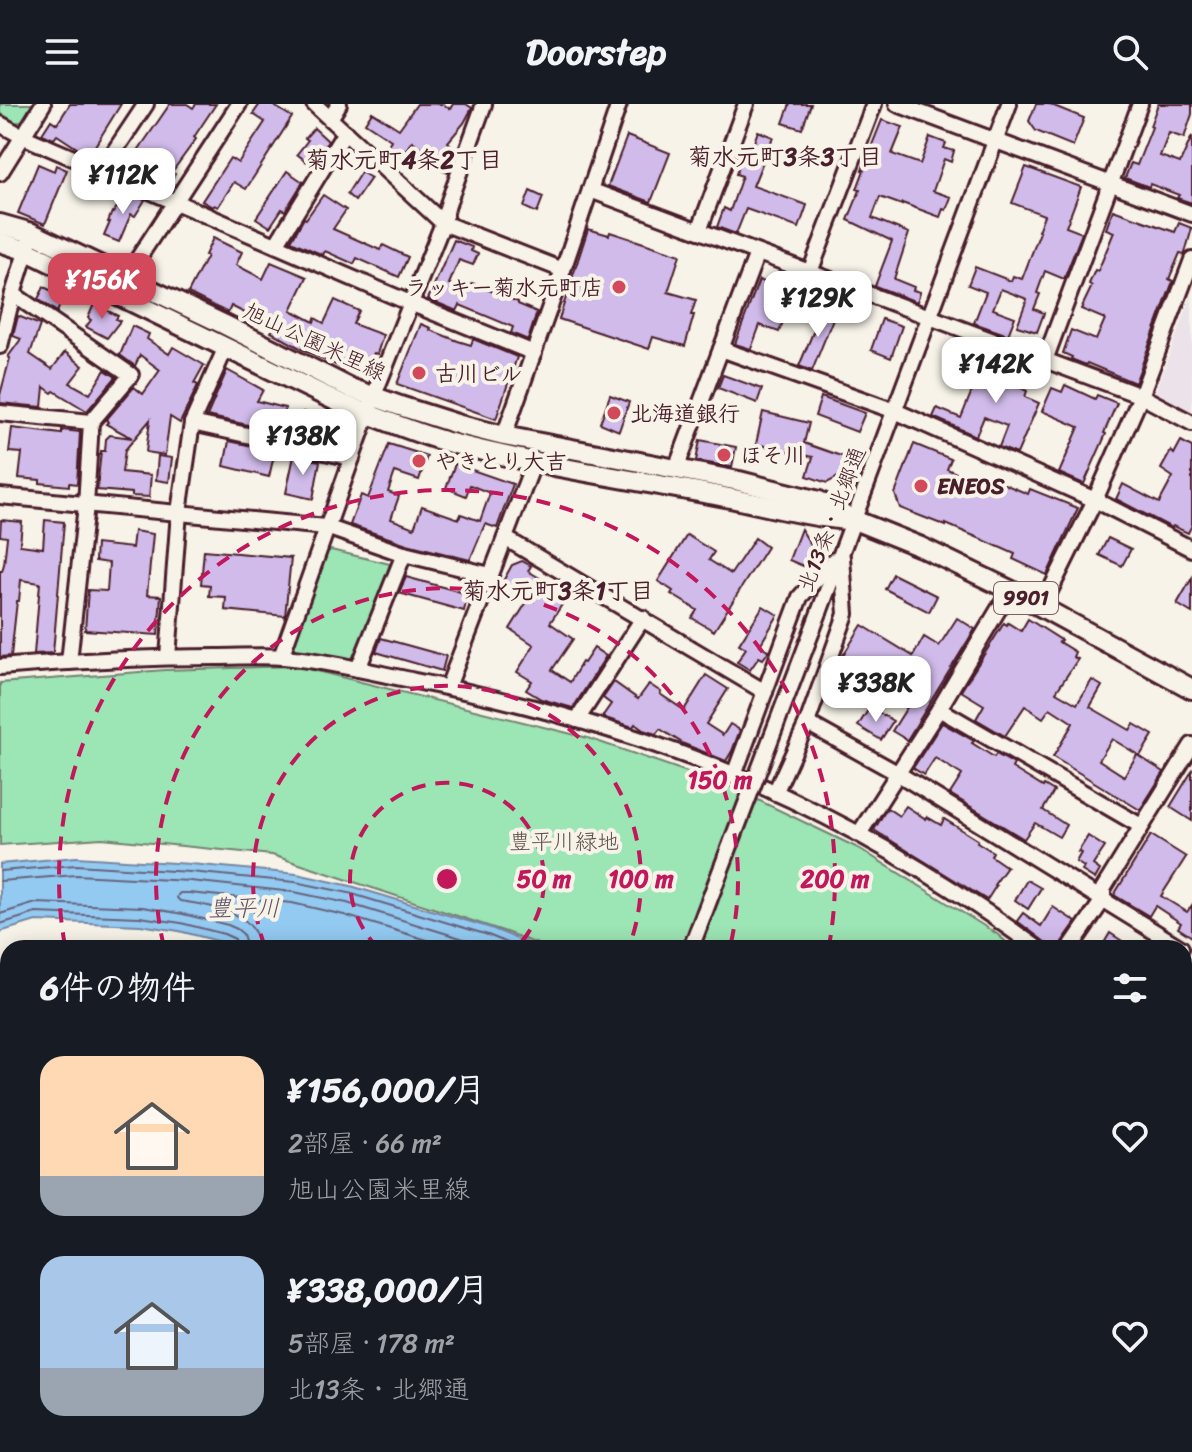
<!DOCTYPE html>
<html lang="ja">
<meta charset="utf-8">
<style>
:root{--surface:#171b24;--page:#20242c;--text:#f1f3f6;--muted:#9ea1a6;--accent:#d1495b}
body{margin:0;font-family:Sriracha,"Klee One",sans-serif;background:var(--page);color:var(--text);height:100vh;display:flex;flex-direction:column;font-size:30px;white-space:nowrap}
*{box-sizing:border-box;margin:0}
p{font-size:26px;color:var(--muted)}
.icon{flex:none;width:44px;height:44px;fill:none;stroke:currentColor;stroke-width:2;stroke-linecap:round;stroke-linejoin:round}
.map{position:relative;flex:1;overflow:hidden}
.details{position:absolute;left:0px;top:836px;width:1192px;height:512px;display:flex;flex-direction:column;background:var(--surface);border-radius:24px 24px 0 0;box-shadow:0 4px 20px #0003}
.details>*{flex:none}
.price{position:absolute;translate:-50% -68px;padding:0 18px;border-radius:16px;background:#fff;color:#222;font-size:26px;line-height:52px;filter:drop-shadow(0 2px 4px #0008)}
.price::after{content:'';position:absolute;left:50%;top:48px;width:24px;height:18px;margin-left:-12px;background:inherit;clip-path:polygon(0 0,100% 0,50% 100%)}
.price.active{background:var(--accent);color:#fff}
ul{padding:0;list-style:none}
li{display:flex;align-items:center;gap:24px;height:200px;padding:0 40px}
li span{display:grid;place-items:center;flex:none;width:224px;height:160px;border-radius:24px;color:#555}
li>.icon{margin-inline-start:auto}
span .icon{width:96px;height:96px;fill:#fffc;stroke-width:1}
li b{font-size:34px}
h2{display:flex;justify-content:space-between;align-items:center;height:96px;padding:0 40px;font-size:34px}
header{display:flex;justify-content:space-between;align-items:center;height:104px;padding:0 40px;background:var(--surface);font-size:36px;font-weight:700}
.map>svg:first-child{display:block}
.built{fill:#ece2e9}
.green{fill:#9ce5b4;stroke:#738270;stroke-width:2}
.water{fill:#93caf2;stroke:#7686a2;stroke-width:2}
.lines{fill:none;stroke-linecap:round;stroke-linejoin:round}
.shore{stroke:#67637b;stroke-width:2}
.building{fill:#d1bbeb;stroke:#4a1f2b;stroke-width:2}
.minor-casing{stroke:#4a1f2b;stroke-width:20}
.major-casing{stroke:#4a1f2b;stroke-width:24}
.highway-casing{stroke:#4a1f2b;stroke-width:26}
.minor{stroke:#f7f3e8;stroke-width:14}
.major{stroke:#f7f3e8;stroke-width:18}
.highway{stroke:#f7f3e8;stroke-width:20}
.minor-bridge-casing{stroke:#4a1f2b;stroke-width:20;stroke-linecap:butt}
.minor-bridge{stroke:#f7f3e8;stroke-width:14}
.ring{fill:none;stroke:#c2185b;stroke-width:4;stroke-dasharray:14 10}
.poi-dot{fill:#d1495b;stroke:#f7f3e8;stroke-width:3}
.labels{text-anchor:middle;stroke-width:8;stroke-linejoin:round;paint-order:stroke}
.shield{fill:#f7f3e8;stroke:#7e5f64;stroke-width:2}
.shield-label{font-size:20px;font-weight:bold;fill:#4a1f2b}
.poi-label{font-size:22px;font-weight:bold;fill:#4a1f2b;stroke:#f7f3e8;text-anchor:start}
.street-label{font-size:22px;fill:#4a1f2b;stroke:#f7f3e8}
.park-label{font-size:22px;fill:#5e504d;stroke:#f7f3e8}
.neighbourhood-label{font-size:24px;font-weight:bold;fill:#4a1f2b;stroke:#f7f3e8}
.water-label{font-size:24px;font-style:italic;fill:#605267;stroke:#f7f3e8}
.centre{fill:#c2185b;stroke:#f7f3e8;stroke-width:4}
.ring-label{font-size:24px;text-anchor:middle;font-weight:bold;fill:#c2185b;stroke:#f7f3e8;stroke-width:8;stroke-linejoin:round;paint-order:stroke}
</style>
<header><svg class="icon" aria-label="menu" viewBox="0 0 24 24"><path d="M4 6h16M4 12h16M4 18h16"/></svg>Doorstep<svg class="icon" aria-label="search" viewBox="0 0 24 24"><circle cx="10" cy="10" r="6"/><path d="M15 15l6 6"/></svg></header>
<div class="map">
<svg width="1192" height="1348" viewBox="0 0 1192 1348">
<rect width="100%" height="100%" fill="#f7f3e8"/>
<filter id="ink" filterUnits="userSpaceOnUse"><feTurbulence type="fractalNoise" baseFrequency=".0125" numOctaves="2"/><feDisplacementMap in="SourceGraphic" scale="16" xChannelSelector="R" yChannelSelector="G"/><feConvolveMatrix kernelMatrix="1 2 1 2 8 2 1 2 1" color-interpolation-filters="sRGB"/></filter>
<g filter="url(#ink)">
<polygon class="built" points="1192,191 1192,308 1155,288"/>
<g class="green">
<polygon points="0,0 32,0 23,16 17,19 0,9"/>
<polygon points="331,446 390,460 353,562 296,548 293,544 326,449"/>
<polygon points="296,562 588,634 731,683 860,745 997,830 1013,844 548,844 503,827 272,751 102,734 0,741 0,579 165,566"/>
<polygon points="1184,998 1192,1007 1192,1348 1184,1331"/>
<polygon points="986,1340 1041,1340 1047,1348 975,1348"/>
</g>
<g class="water">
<polygon points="76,753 191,760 297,770 351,782 491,824 540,844 237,844 222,838 179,827 140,821 36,817 0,828 0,760"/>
<polygon points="1046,1340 1182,1340 1185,1348 1052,1348"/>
</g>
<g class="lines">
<g class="shore">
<polyline points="0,767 76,761 190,768 295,778 349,789 488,831 520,844"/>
<polyline points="0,777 76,771 190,777 294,788 347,799 493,844"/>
<polyline points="0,810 36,799 143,803 183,810 228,821 237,825 243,830 247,844"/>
<polyline points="0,820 36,809 140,813 181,819 224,830 235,835 237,844"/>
<path d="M259,844C257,806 209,802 180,797L177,794L178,791L180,789H189L292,799L344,811L454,844"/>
</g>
</g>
<g class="building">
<polygon points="70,0 121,0 90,50 80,46 57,31 54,35 42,30 51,16 57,20"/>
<polygon points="170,0 187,0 193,4 196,0 216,0 194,33 196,35 172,68 175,70 167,83 158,77 156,79 126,64"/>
<polygon points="260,0 271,0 292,13 246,85 234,78 218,103 214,101 213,103 211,102 202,97 230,54 238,59 265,18 253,10"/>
<polygon points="417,0 443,0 450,5 453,0 466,0 472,4 464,19 448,38 451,41 446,47 455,50 448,69 443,67 445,61 412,37 401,53 387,43 391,36 365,19 372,8 399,25"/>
<polygon points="790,0 811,0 802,25 783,19"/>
<polygon points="1036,0 1049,0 1084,14 1073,42 1036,27 1029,17"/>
<polygon points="1158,0 1192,0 1192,10 1184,34 1169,29 1160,52 1180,59 1192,32 1192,99 1177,94 1179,91 1150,80 1149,83 1125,74 1131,59 1137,61 1152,23 1150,22"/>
<polygon points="882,16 903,23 892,50 920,60 930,33 946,39 944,44 954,47 951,58 944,55 933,87 951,93 946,106 943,105 940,113 902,99 902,101 880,93 872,114 909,129 894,175 914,183 913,186 920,188 917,198 875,182 892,137 848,116 860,86 857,85 864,66 862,66"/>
<polygon points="314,24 328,37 312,62 297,50 308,36 305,34"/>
<polygon points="758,27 773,33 753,82 807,101 799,124 746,105 736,130 717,123 724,104 730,107 742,72 736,70 743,50 749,52"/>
<polygon points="627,32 670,49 651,98 608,82"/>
<polygon points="38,60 54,67 56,61 67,66 45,120 18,109"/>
<polygon points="1026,63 1081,83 1066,123 1082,129 1064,175 1045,167 1037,189 1040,190 1034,205 1044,209 1037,228 1017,222 1027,195 1001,185 993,205 1015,213 1008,231 974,219 986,188 968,181 975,163 1011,177 1013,172 1022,175 1040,128 1038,127 1044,111 1012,99"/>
<polygon points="287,67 303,78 285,107 282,105 270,123 256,114"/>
<polygon points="361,68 371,74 355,97 347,90"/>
<polygon points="530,87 543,93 537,109 524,103"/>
<polygon points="127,88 145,96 135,112 131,110 119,138 104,132 110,118 108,118 112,108 113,109"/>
<polygon points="323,91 346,106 333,125 380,146 383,141 408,153 399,173 357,154 354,160 325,147 323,151 291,137 304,114 306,115"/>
<polygon points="1113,106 1175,128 1179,119 1192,124 1185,149 1184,150 1180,149 1169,175 1173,177 1135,279 1087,259 1086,261 1071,255 1072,253 1063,249 1071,226 1096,236 1105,215 1081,205 1092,182 1089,180 1095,166 1098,167 1114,128 1106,125"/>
<polygon points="588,125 609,131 610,128 680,151 668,188 696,196 691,211 694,211 685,242 653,233 649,245 559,215"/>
<polygon points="213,134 242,148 236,161 263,175 271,158 307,173 291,206 314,218 315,214 324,219 335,196 359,207 353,220 383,231 377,250 374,249 363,269 344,260 342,264 300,244 271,228 274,224 231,202 228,209 188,189 207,152 205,151"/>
<polygon points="454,136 472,143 471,147 478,150 473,161 459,156 449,180 468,188 472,179 518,198 518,200 537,208 528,236 511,229 513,223 460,201 457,207 428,195"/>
<polygon points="759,176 777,183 771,198 788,205 779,228 760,221 751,245 735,240"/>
<polygon points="44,183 64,193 57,208 38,195"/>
<polygon points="94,200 118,212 116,215 120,217 107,234 86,223 91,216 88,214"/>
<polygon points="824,202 836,207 812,267 799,262"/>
<polygon points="18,212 40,221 30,250 52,265 65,248 83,262 70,279 90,290 105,266 116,273 87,307 54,287 52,289 44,283 42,303 0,299 0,291 10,254 8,253 21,235 13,232"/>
<polygon points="882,215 902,222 891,254 871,246"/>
<polygon points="421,220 431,224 430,226 458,237 471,241 473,235 517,253 496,315 397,280"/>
<polygon points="132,222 149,230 147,235 169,250 173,243 204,261 194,279 198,281 180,319 170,313 165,351 146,348 150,316 125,346 122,368 151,371 149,393 132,392 132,389 97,386 101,347 105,347 106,335 110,331 132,334 106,320 108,318 106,316 134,283 143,290 160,266 140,251 135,262 120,251"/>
<polygon points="986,252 1019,265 1013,280 1027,287 1025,293 1039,299 1017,350 999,343 1007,322 984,313 976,332 933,313 937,304 961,314"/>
<polygon points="227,266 263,286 257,297 285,304 280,328 207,312"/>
<polygon points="723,271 762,285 757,299 718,284"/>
<polygon points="1065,281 1095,295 1097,291 1117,299 1104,329 1106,330 1084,380 1059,369 1079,323 1042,307 1052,284 1062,288"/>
<polygon points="610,291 629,298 619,327 600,319"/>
<polygon points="821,293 865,309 857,328 815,312"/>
<polygon points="303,308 330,314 330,317 351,326 344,342 298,332"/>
<polygon points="763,308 809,319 804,339 850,355 844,370 827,379 807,372 813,353 756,340"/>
<polygon points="12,324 62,330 62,326 80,328 77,380 69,379 69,382 40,379 40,376 19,374 22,349 9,348"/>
<polygon points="700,336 736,343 732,363 696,357"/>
<polygon points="229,337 275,347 269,373 224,362"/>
<polygon points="1181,337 1192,343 1192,421 1188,429 1173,422 1172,424 1116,395 1123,380 1159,399 1173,373 1161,365 1171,347 1174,350"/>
<polygon points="389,340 427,352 419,376 395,368 388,388 399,392 391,415 414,424 422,402 459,415 461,410 480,417 490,389 470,381 466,392 446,384 455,360 513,380 497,424 485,420 470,456 407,440 350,421 361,391 368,394"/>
<polygon points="914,340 951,355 947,365 998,388 1002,379 1028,390 1030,385 1078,404 1047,471 1013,455 1015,450 981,435 946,420 946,422 900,404 895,390"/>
<polygon points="158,352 172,354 169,378 156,376"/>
<polygon points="294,352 320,357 313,395 286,389"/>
<polygon points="1,416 22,418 20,441 43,444 45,416 64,418 53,549 34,550 40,479 21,476 19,497 17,497 11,552 0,553 0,467 2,467 4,460 7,433 0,432"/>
<polygon points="801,425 811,441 803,462 789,456"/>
<polygon points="134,427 153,430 147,491 161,492 158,531 85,526 88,486 107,487 109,459 95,457 96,440 132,444"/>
<polygon points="687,431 714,448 709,456 731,470 755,434 767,443 714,527 692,514 697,506 671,490 673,487 658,477"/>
<polygon points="1108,434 1131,445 1122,462 1099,451"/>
<polygon points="204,446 291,454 285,512 225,506 226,493 209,492 210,481 201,480"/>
<polygon points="522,457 531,462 528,467 548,479 543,486 563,499 550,519 573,535 552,566 570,578 582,558 584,559 594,544 606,552 573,604 541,595 526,586 532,577 517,568 534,541 510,525 528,496 502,479 512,461"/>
<polygon points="893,470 937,492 929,508 885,485"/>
<polygon points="406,473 468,490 464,507 399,489"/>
<polygon points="1192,474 1192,509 1177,500"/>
<polygon points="763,502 778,511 760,541 769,547 763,555 759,553 750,566 737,558 746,544 739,540"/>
<polygon points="957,514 975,525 907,636 892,627 909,600 839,558 862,521 913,552 924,533 939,542"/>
<polygon points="1028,515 1061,536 1059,538 1075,548 1073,553 1078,555 1056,588 1077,600 1092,576 1102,582 1090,603 1130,626 1134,620 1153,631 1140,652 1112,635 1099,656 1124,672 1137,651 1164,668 1140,706 1053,653 1073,619 1050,604 1043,614 1025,602 1005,632 976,615 984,601 961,587 1004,519 1007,521 1008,519 1021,527"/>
<polygon points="381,534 446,552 442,567 376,548"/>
<polygon points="706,571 728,585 706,620 723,631 730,620 740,626 732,647 726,657 684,640 660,625 656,630 643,626 635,620 633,623 602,613 611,600 603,594 614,578 638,595 649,580 661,588 660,590 684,606"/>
<polygon points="870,603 893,617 881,636 858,622"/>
<polygon points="942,619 974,637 972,639 994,653 996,650 1014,660 1012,664 1043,683 1044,681 1054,687 1043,706 1066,721 1059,733 1035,719 1024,735 950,690 962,671 935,654 924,671 913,664"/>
<polygon points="1192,667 1192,717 1170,703"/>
<polygon points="906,702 926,715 927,713 941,721 944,715 962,726 978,736 977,738 993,748 991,752 1007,763 994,781 996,782 987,796 874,726 887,704 899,712"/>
<polygon points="1151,731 1186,753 1161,792 1187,808 1192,801 1192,833 1178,824 1181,819 1155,802 1149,812 1114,791"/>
<polygon points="1088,732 1105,743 1093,761 1100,766 1095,775 1082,767 1084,763 1076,758 1081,749 1078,748"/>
<polygon points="1027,776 1041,784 1028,805 1015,796"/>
<polygon points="1053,803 1076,818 1062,838 1060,844 1053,844 1017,817 1023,809 1041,822"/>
<polygon points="1110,829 1133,844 1101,844"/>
</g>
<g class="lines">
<g class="minor-casing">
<g id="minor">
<polyline points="314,0 443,119 563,166"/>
<polyline points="897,0 1192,110"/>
<polyline points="330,15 339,0"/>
<polyline points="0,20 22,32 410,199 534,249"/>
<polyline points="102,66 146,0"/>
<polyline points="0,69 43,0"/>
<polyline points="590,86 1141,292 1192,319"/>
<polyline points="699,127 746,0"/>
<polyline points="276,141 345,28"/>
<polyline points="810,168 874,0"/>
<polyline points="126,173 239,0"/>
<polyline points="13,190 131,271 91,318"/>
<polyline points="0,242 13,190 32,129"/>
<polyline points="721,245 895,307 1095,396 1192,445"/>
<polyline points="1045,256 1140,0"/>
<polyline points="0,309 91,318 86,401 69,558"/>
<polyline points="192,319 352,354"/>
<polyline points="504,332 563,166 619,0"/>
<polyline points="676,365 757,149"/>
<polyline points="0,392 326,423 404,450 490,471"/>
<polyline points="505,434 765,588"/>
<polyline points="1042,503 1095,396 1141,292 1192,156"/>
<polyline points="820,506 1009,0"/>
<polyline points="168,553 179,408 192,319 226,243"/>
<polyline points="281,553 378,281 443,119 449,97 484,0"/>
<path d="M0,563C72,557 145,553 217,553C239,553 262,551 284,553C328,557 371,568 415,577C524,598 631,628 733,670C842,715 943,775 1037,844"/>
<polyline points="358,565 404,450"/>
<polyline points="448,583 534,358"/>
<polyline points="939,605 1141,722"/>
<polyline points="577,616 643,514"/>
<polyline points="807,619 897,669 1181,844"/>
<polyline points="734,671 800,493 834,456"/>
<polyline points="775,689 807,619 846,510 842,453"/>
<polyline points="859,730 939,605 1010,486"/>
<polyline points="1070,844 1103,796 1103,785 1192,641"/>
<polyline points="1184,972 1192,981"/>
<polyline points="0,1299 8,1297"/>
<polyline points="697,1340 706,1348"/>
<polyline points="500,1348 503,1340"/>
<polyline points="718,1348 726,1340"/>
</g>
</g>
<g class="major-casing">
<g id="major">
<polyline points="0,120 32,129 223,220 350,284 400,302 460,321 504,332 739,377 819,397 854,416 921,443 1010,486 1192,585"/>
<path d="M0,138L27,147L342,300C378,313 413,329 451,339C536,361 623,374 709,390C755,398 800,412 847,416"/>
</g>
</g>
<g class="highway-casing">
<g id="highway">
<polyline points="0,1286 8,1287"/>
<polyline points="305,1340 349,1348"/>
</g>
</g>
<use href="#minor" class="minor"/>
<use href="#major" class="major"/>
<use href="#highway" class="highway"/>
<g class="minor-bridge-casing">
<polyline id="minor-bridge" points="691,844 820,506"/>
</g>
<use href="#minor-bridge" class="minor-bridge"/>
</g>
</g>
<g class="ring">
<path d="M378 844A97 97 0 1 1 516 844"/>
<path d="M265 843A194 194 0 1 1 629 843"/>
<path d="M164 843A291 291 0 1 1 730 843"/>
<path d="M65 842A388 388 0 1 1 829 842"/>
</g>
<g class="poi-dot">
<circle cx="619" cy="183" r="8"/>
<circle cx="419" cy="269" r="8"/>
<circle cx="614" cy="309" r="8"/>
<circle cx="724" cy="351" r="8"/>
<circle cx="419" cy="357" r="8"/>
<circle cx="921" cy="382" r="8"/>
</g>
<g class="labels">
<rect class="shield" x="994" y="478" width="64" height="32" rx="6"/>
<g class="shield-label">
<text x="1026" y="501">9901</text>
</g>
<g class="poi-label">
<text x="603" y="191" text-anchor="end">ラッキー菊水元町店</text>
<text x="435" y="277">古川ビル</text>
<text x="630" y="317">北海道銀行</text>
<text x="740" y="359">ほそ川</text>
<text x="435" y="365">やきとり大吉</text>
<text x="937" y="390">ENEOS</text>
</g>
<g class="street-label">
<text transform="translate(315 237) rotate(25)" y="8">旭山公園米里線</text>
<text transform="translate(831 415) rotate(-69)" y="8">北13条・北郷通</text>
</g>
<g class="park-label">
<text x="564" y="745">豊平川緑地</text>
</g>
<g class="neighbourhood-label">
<text x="785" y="61">菊水元町3条3丁目</text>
<text x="404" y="64">菊水元町4条2丁目</text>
<text x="558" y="495">菊水元町3条1丁目</text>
</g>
<g class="water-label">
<text x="244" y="812">豊平川</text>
</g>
</g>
<circle cx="447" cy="775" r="12" class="centre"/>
<g class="ring-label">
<text x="720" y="684">150 m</text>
<text x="544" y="783">50 m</text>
<text x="641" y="783">100 m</text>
<text x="835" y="783">200 m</text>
</g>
</svg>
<b class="price" style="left:123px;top:112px">¥112K</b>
<b class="price active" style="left:102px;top:217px">¥156K</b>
<b class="price" style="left:818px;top:235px">¥129K</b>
<b class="price" style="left:996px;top:301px">¥142K</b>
<b class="price" style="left:303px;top:373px">¥138K</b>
<b class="price" style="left:876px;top:620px">¥338K</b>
<section class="details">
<h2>6件の物件<svg class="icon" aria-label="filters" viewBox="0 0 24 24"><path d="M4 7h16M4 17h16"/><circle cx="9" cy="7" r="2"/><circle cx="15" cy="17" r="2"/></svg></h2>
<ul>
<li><span style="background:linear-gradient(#ffd9b3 75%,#9aa5b1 0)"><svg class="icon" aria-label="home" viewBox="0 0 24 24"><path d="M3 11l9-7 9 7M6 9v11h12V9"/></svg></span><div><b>¥156,000/月</b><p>2部屋 · 66 m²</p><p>旭山公園米里線</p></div><svg class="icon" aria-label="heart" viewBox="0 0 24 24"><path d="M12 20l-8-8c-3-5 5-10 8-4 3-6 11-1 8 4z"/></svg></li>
<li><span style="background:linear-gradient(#a9c7e8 70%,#9aa5b1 0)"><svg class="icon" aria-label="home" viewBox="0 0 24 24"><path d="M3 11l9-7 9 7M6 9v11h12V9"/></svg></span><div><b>¥338,000/月</b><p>5部屋 · 178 m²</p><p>北13条・北郷通</p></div><svg class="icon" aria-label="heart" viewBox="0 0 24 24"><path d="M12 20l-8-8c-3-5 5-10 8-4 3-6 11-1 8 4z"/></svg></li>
</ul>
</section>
</div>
